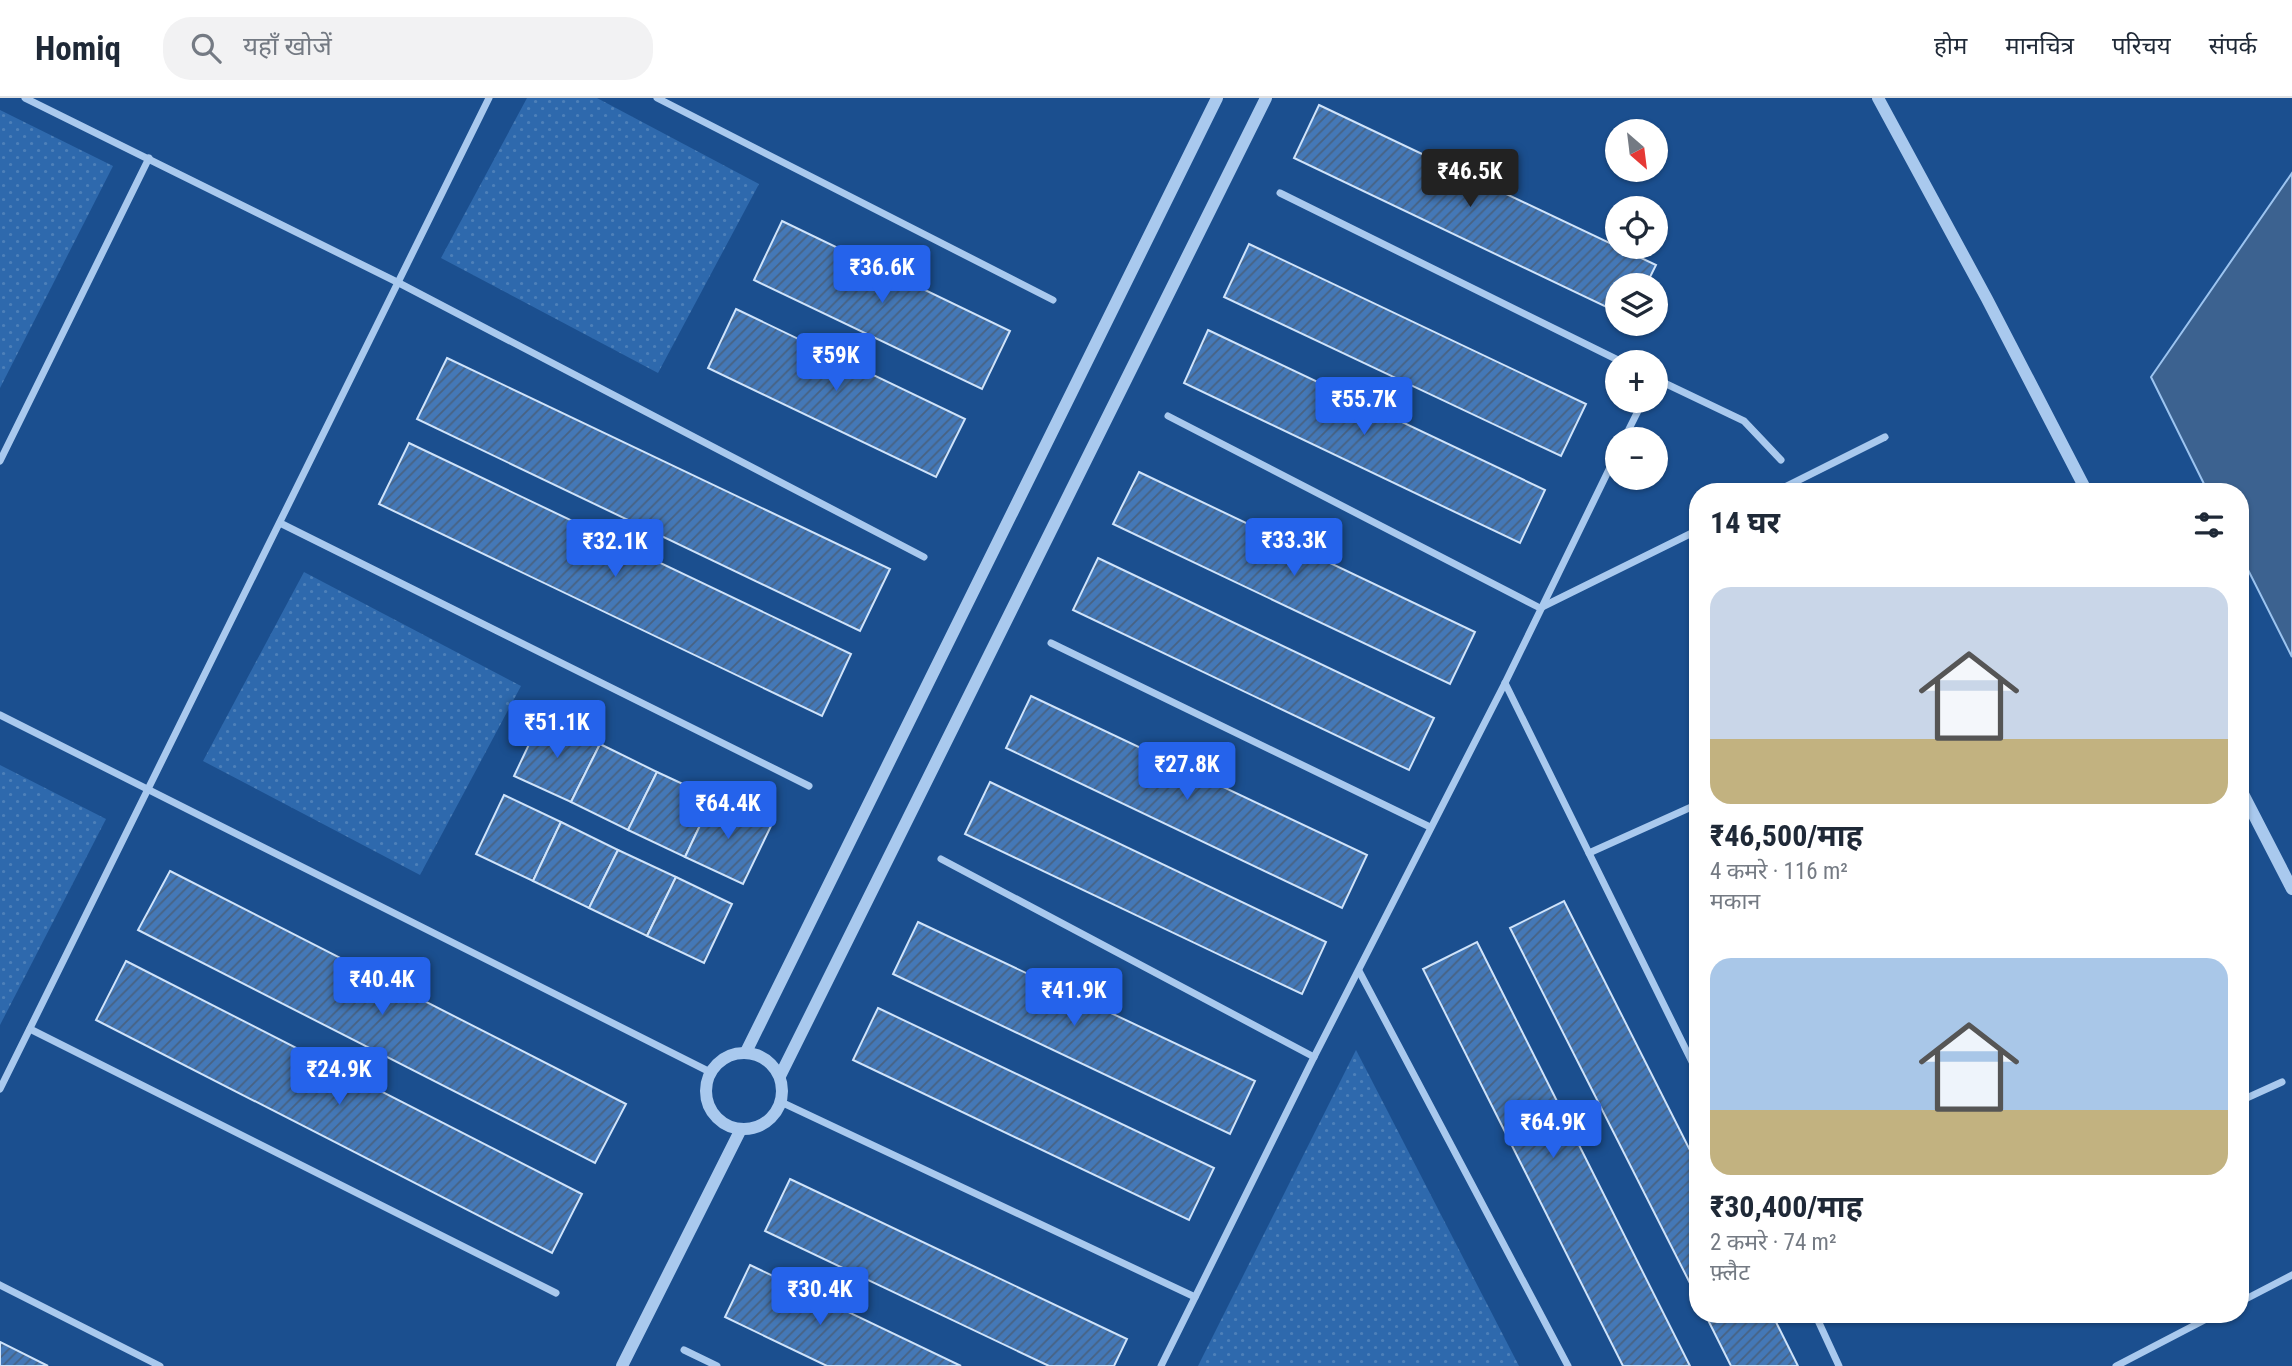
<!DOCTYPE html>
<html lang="hi">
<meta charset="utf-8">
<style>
:root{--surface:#fff;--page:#f2f2f3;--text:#1f2937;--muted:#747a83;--line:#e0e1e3;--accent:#2563eb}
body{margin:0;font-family:"Roboto Condensed","Noto Sans Devanagari",sans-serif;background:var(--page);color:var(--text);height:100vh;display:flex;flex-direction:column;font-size:26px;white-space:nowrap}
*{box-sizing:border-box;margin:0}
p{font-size:23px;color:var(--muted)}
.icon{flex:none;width:38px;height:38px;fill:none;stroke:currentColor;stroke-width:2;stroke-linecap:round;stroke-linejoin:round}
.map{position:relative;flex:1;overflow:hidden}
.panel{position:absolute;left:1689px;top:385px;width:560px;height:840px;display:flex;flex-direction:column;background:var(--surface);border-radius:28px;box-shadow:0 2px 5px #0004}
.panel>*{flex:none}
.needle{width:46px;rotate:152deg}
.buttons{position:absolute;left:1605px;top:21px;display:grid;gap:14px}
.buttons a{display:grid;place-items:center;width:63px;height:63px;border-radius:50%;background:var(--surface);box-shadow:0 2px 5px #0004;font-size:35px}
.price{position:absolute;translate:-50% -60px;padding:0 16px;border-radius:7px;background:var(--accent);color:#fff;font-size:23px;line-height:46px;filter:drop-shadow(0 2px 4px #0008)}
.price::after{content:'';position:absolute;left:50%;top:42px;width:21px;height:16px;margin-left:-10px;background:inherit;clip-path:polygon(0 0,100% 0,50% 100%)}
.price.selected{background:#222;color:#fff}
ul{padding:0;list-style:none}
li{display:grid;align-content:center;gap:14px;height:371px;padding:0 21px}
li span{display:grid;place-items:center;height:217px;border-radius:21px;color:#555}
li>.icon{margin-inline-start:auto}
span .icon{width:126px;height:126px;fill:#fffc;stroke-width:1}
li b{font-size:30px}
h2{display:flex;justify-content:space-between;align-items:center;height:84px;padding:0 21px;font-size:30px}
header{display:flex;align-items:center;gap:42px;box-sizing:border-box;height:98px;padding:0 35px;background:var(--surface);border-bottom:2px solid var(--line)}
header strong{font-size:33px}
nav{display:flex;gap:38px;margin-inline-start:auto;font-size:24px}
.search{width:490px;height:63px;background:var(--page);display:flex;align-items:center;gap:18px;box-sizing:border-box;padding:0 24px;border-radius:28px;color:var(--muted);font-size:26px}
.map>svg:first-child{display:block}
.green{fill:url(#green-dots)}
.water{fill:#3c6290;stroke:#9cc4f0;stroke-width:2}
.building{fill:url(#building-hatch);stroke:#cfe3fa;stroke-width:2}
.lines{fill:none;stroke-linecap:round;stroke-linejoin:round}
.minor{stroke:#a9c9ee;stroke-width:7}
.tertiary{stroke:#a9c9ee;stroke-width:12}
</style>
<header>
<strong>Homiq</strong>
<div class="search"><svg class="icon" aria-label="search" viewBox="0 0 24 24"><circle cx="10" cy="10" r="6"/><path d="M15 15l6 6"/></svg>यहाँ खोजें</div>
<nav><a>होम</a><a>मानचित्र</a><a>परिचय</a><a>संपर्क</a></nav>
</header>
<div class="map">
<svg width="2292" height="1268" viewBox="0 0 2292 1268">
<defs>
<pattern id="green-dots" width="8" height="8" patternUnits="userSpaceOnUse" patternTransform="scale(1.75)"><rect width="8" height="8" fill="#2e69ad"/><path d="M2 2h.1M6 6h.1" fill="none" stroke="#4d80b9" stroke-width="1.8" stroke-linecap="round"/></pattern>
<pattern id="building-hatch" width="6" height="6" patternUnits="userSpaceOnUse" patternTransform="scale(1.75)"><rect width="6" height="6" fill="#4478b7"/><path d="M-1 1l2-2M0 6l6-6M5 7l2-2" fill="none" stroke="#486282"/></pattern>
</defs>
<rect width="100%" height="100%" fill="#1b4f8f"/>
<g class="green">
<polygon points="527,0 597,0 759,86 658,275 441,160"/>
<polygon points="0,12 113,68 0,290"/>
<polygon points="304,474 521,588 420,777 203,663"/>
<polygon points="0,667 106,721 0,927"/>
<polygon points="1356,952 1519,1268 1198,1268"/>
</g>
<polygon class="water" points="2292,75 2292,559 2240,456 2240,394 2208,394 2151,279"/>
<g class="building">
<polygon points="1319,7 1656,167 1646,187 1617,187 1617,214 1294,60"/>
<polygon points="782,123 1010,233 982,291 754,182"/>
<polygon points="1249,146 1586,306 1561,358 1224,199"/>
<polygon points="736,211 965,321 936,379 708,270"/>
<polygon points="1208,232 1545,392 1520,445 1184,285"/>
<polygon points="447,260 890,471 860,533 417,321"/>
<polygon points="409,345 851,556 822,618 379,406"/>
<polygon points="1139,374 1475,534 1450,586 1113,426"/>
<polygon points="1098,460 1434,620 1409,672 1073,512"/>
<polygon points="1031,598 1367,757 1342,810 1006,650"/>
<polygon points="542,619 600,646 571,704 514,678"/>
<polygon points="600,646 657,674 628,732 571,704"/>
<polygon points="657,674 713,700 685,759 628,732"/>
<polygon points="990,684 1326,844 1302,896 965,736"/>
<polygon points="504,697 561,724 533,783 476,756"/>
<polygon points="713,700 771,728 743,786 685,759"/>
<polygon points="561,724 618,752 589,810 533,783"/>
<polygon points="618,752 676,779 647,838 589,810"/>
<polygon points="170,773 626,1006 595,1065 138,832"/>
<polygon points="676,779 732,806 704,865 647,838"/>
<polygon points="1564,803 1698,1068 1698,1201 1510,830"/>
<polygon points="918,824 1255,983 1230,1036 893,876"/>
<polygon points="1477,844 1690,1268 1623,1268 1423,871"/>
<polygon points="126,863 582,1096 552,1155 96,922"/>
<polygon points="878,910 1214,1070 1189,1122 853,962"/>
<polygon points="790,1081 1127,1241 1114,1268 1049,1268 765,1133"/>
<polygon points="750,1167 961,1268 827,1268 725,1219"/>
<polygon points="1705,1216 1772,1216 1798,1268 1731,1268"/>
<polygon points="0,1244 48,1268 0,1268"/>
</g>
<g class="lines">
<g class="minor">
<polyline points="25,0 399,185 924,459"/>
<polyline points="657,0 1053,202"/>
<polyline points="1280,95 1622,264"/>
<polyline points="1656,281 1744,323 1781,362"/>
<polyline points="1168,318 1540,510 1698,432"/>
<polyline points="1624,341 1643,303"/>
<polyline points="0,363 149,60"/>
<polyline points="1775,394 1885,339"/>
<polyline points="280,425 809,688"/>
<polyline points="1051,545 1430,729"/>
<polyline points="1505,585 1698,976"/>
<polyline points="0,617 710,974"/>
<polyline points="1589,755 1698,706"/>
<polyline points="941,761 1314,959"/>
<polyline points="1359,873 1568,1268"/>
<polyline points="30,931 556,1195"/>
<polyline points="0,991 489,0"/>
<polyline points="2240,1003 2282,984"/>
<polyline points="781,1004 1195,1199"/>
<polyline points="0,1187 160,1268"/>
<polyline points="2240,1204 2292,1177"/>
<polyline points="1815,1216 1839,1268"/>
<polyline points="684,1252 717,1268"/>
<polyline points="1161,1268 1314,959 1505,585 1617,355"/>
<polyline points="2116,1268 2216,1216"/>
</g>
<g class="tertiary">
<polyline points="1878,0 1987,201 2087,394"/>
<polyline points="2240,690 2292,791"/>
<polyline points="746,954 1217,0"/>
<circle cx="744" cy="993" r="38"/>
<polyline points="780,978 1266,0"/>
<polyline points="622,1268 741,1031"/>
</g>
</g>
</svg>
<div class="buttons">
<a><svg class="needle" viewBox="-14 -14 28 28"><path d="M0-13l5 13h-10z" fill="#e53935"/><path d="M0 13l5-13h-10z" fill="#747a83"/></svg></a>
<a><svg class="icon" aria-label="locate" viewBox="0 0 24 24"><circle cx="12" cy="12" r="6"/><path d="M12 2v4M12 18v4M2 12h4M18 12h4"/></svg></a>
<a><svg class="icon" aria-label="layers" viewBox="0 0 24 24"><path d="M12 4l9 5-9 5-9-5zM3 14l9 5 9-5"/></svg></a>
<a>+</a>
<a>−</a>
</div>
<b class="price selected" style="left:1470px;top:111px">₹46.5K</b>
<b class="price" style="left:882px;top:207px">₹36.6K</b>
<b class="price" style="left:836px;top:295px">₹59K</b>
<b class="price" style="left:1364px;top:339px">₹55.7K</b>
<b class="price" style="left:1294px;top:480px">₹33.3K</b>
<b class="price" style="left:615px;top:481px">₹32.1K</b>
<b class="price" style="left:557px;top:662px">₹51.1K</b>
<b class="price" style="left:1187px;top:704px">₹27.8K</b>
<b class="price" style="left:728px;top:743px">₹64.4K</b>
<b class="price" style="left:382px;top:919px">₹40.4K</b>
<b class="price" style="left:1074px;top:930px">₹41.9K</b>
<b class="price" style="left:339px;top:1009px">₹24.9K</b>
<b class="price" style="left:1553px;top:1062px">₹64.9K</b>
<b class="price" style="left:820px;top:1229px">₹30.4K</b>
<section class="panel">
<h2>14 घर<svg class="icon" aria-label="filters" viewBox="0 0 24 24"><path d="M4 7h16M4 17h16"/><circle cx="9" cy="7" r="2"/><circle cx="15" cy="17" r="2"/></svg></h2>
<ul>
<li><span style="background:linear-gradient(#c9d6e8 70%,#c2b280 0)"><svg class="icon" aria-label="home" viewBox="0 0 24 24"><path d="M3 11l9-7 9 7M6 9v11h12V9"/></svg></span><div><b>₹46,500/माह</b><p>4 कमरे · 116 m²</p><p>मकान</p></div></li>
<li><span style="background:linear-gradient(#a9c7e8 70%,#c2b280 0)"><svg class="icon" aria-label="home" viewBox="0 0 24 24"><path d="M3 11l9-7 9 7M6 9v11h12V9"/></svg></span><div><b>₹30,400/माह</b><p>2 कमरे · 74 m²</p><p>फ़्लैट</p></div></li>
</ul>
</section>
</div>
